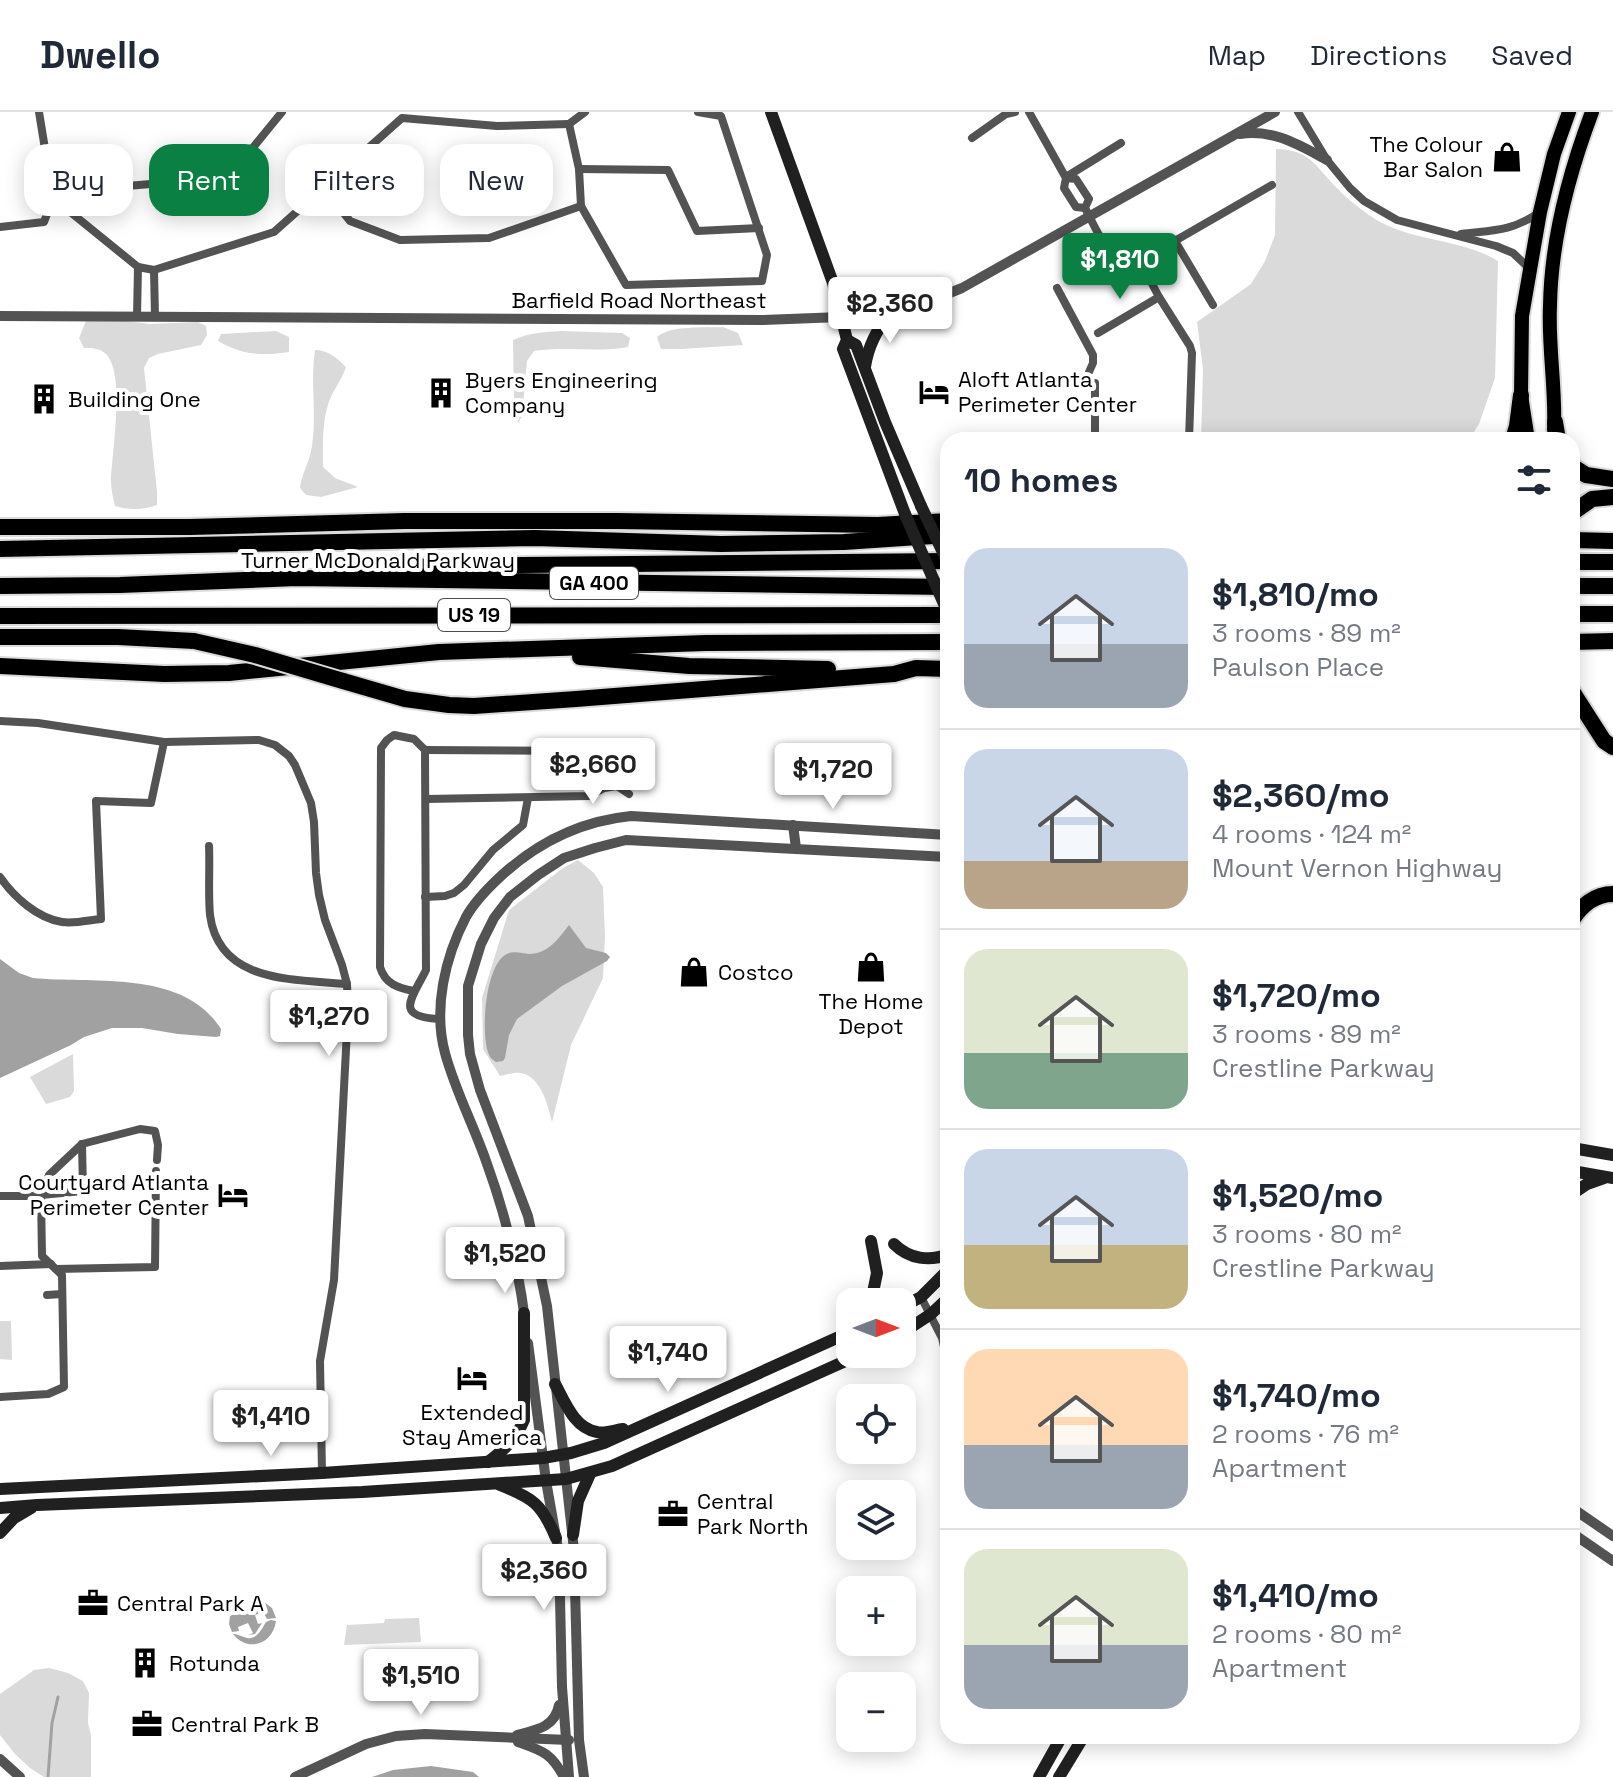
<!DOCTYPE html>
<meta charset="utf-8">
<style>
:root{--surface:#fff;--page:#f6f6f7;--text:#1f2937;--muted:#747a83;--line:#e0e1e3;--accent:#0b8043}
body{margin:0;font-family:"Space Grotesk",sans-serif;background:var(--page);color:var(--text);height:100vh;display:flex;flex-direction:column;font-size:30px;white-space:nowrap}
*{box-sizing:border-box;margin:0}
p{font-size:26px;color:var(--muted)}
.icon{flex:none;width:44px;height:44px;fill:none;stroke:currentColor;stroke-width:2;stroke-linecap:round;stroke-linejoin:round}
.map{position:relative;flex:1;overflow:hidden}
.side{position:absolute;left:940px;top:320px;width:640px;height:1312px;display:flex;flex-direction:column;background:var(--surface);border-radius:24px;box-shadow:0 4px 20px #0003}
.side>*{flex:none}
.hud{position:absolute;left:24px;top:32px;width:760px;height:72px;display:flex;gap:16px}
.needle{width:52px;rotate:90deg}
.tools{position:absolute;left:836px;top:1176px;display:grid;gap:16px}
.tools a{display:grid;place-items:center;width:80px;height:80px;border-radius:16px;background:var(--surface);box-shadow:0 4px 20px #0003;font-size:40px}
.price{position:absolute;translate:-50% -68px;padding:0 18px;border-radius:8px;background:#fff;color:#222;font-size:26px;line-height:52px;filter:drop-shadow(0 2px 4px #0008)}
.price::after{content:'';position:absolute;left:50%;top:48px;width:24px;height:18px;margin-left:-12px;background:inherit;clip-path:polygon(0 0,100% 0,50% 100%)}
.price.selected{background:var(--accent);color:#fff}
ul{padding:0;list-style:none}
li{display:flex;align-items:center;gap:24px;height:200px;padding:0 24px}
li+li{border-top:2px solid var(--line)}
li span{display:grid;place-items:center;flex:none;width:224px;height:160px;border-radius:24px;color:#555}
li>.icon{margin-inline-start:auto}
span .icon{width:96px;height:96px;fill:#fffc;stroke-width:1}
li b{font-size:34px}
h2{display:flex;justify-content:space-between;align-items:center;height:96px;padding:0 24px;font-size:34px}
.pill{padding:0 28px;border-radius:24px;background:var(--surface);box-shadow:0 4px 20px #0003;font-size:28px;line-height:72px}
.pill.selected{background:var(--accent);color:#fff}
header{display:flex;align-items:center;gap:48px;box-sizing:border-box;height:112px;padding:0 40px;background:var(--surface);border-bottom:2px solid var(--line)}
header strong{font-size:38px}
nav{display:flex;gap:44px;margin-inline-start:auto;font-size:28px}
.map>svg:first-child{display:block}
.green{fill:#dadada}
.water{fill:#a1a1a1}
.lines{fill:none;stroke-linecap:round;stroke-linejoin:round}
.stream{stroke:#a1a1a1;stroke-width:3}
.primary-casing{stroke:#dbdbdb;stroke-width:18}
.motorway-casing{stroke:#dbdbdb;stroke-width:20}
.minor{stroke:#535353;stroke-width:8}
.tertiary{stroke:#535353;stroke-width:10}
.secondary{stroke:#202020;stroke-width:12}
.primary{stroke:#000;stroke-width:14}
.motorway{stroke:#000;stroke-width:16}
.motorway-bridge-casing{stroke:#dbdbdb;stroke-width:20;stroke-linecap:butt}
.secondary-bridge{stroke:#202020;stroke-width:12}
.motorway-bridge{stroke:#000;stroke-width:16}
.labels{text-anchor:middle;stroke-width:8;stroke-linejoin:round;paint-order:stroke}
.shield{fill:#fff;stroke:#4c4c4c;stroke-width:2}
.shield-label{font-size:20px;font-weight:bold;fill:#000}
.poi-label{font-size:22px;fill:#000;stroke:#fff;text-anchor:start}
.street-label{font-size:22px;fill:#000;stroke:#fff}
</style>
<header>
<strong>Dwello</strong>
<nav><a>Map</a><a>Directions</a><a>Saved</a></nav>
</header>
<div class="map">
<svg width="1613" height="1665" viewBox="0 0 1613 1665">
<rect width="100%" height="100%" fill="#fff"/>
<g class="green">
<path d="M1276,37C1311,38 1314,53 1336,75C1345,85 1358,95 1369,103C1408,131 1459,125 1498,149L1495,266L1479,312L1469,328H1201L1203,257L1197,210L1251,172L1265,149L1275,123Z"/>
<path d="M117,208L150,212L198,210L206,214L207,223L201,233L158,242L149,246L144,256L157,380V393C144,398 128,398 115,394C113,386 111,377 111,369C112,340 125,265 107,243C101,236 92,236 84,236L79,226L86,209Z"/>
<path d="M723,215L738,221L743,233L681,237H661L657,225C670,213 705,216 723,215Z"/>
<path d="M276,219L289,225V240C263,244 241,243 218,229L221,222Z"/>
<path d="M561,219L622,221L630,226L628,235C597,241 565,234 534,239L527,249L522,304L518,311L514,284L513,228C528,221 544,220 561,219Z"/>
<path d="M315,238C328,238 337,246 346,255C341,270 331,280 327,296C322,315 323,336 323,355L335,366L358,375L321,385L306,383L300,376C302,361 310,349 312,334C317,302 310,270 315,238Z"/>
<path d="M578,748L594,761L603,775L605,825L603,866L571,933L552,1010C548,993 541,965 521,961C515,960 506,963 500,964L483,937L482,886L509,798L563,756Z"/>
<polygon points="73,942 74,979 70,985 46,992 30,965"/>
<polygon points="0,1209 11,1209 12,1248 0,1247"/>
<polygon points="419,1506 421,1530 344,1533 347,1513 384,1511 385,1507"/>
<polygon points="49,1556 68,1561 83,1569 89,1581 88,1611 91,1623 91,1665 44,1665 30,1656 15,1642 0,1623 0,1582 34,1558"/>
</g>
<g class="water">
<path d="M569,813L586,836L606,841L610,845L607,849L562,874L517,907L509,923L505,946L503,949L496,950C491,946 490,946 488,940C481,920 485,856 505,843C512,838 521,841 529,842C548,842 559,826 569,813Z"/>
<path d="M0,847L19,861L33,866C95,872 183,857 221,917L220,924L216,925L178,922L142,916H112L84,925L71,933L0,966Z"/>
<polygon points="264,1490 272,1496 276,1506 267,1507 263,1500 255,1503 258,1512 262,1511 255,1522 248,1523 253,1521 248,1511 238,1515 239,1519 232,1520 229,1512 230,1504"/>
<path d="M271,1508L276,1509C273,1532 248,1541 233,1522C237,1522 240,1524 244,1525C256,1530 261,1518 266,1510Z"/>
<polygon points="431,1654 473,1660 479,1665 372,1665 393,1658"/>
</g>
<g class="lines">
<polyline class="stream" points="48,1665 52,1611 58,1585"/>
<g class="primary-casing">
<g id="primary">
<path d="M1554,318C1556,277 1548,235 1550,194C1551,128 1569,61 1592,0"/>
<polyline points="1528,328 1521,283 1522,204 1540,100 1554,42 1569,0"/>
</g>
</g>
<g class="motorway-casing">
<g id="motorway">
<polyline points="1555,310 1558,328"/>
<polyline points="1513,328 1517,314 1521,283"/>
<polyline points="1572,354 1586,363 1613,367"/>
<polyline points="1572,401 1592,387 1613,385"/>
<polyline points="0,415 190,415 404,409 617,409 878,413 948,409"/>
<polyline points="1572,428 1613,429"/>
<polyline points="0,437 535,426 721,432 844,430 948,423"/>
<polyline points="1572,450 1613,450"/>
<polyline points="362,459 392,455 522,453 948,449"/>
<polyline points="0,474 120,473 297,466 948,475"/>
<polyline points="1572,474 1613,474"/>
<polyline points="1572,502 1613,502"/>
<polyline points="0,504 948,503"/>
<polyline points="0,525 118,525 194,529"/>
<polyline points="1572,530 1613,529"/>
<polyline points="580,545 689,554 828,557"/>
<polyline points="0,554 164,562 229,561 439,540 706,531 948,530"/>
<polyline points="343,569 405,587 449,593 474,594 576,587 894,562 916,556 948,557"/>
<polyline points="1572,579 1604,629 1613,635"/>
<path d="M1572,808C1581,794 1595,782 1613,782"/>
</g>
</g>
<g class="minor">
<polyline points="39,0 53,86 138,155 154,158 274,120 402,6 497,14 569,12"/>
<polyline points="1029,0 1066,66 1064,76 1076,95 1085,96"/>
<polyline points="1298,0 1327,48 1350,76 1364,89 1397,108 1496,134 1513,141 1529,156"/>
<polyline points="569,12 579,57 581,94 626,173 762,169 767,143 721,4 698,0"/>
<polyline points="569,12 585,0"/>
<polyline points="972,26 1006,2 1015,0"/>
<polyline points="579,57 668,58 697,119 759,116"/>
<polyline points="1066,65 1121,31"/>
<path d="M1066,66L1076,67L1089,87L1085,96C1092,109 1107,144 1121,149C1126,151 1134,149 1140,149L1272,73"/>
<polyline points="324,76 350,109 400,128 489,126 581,94"/>
<polyline points="0,115 44,110 53,86 80,78 174,70 205,60 251,38 282,0"/>
<path d="M1461,122C1495,118 1509,120 1539,101"/>
<polyline points="1175,129 1213,193"/>
<polyline points="1140,149 1159,185 1190,234 1192,241 1189,328"/>
<polyline points="154,158 155,205"/>
<polyline points="1057,176 1093,243 1093,251 1089,260"/>
<polyline points="137,205 138,155"/>
<polyline points="1098,221 1159,185"/>
<polyline points="1095,271 1095,328"/>
<polyline points="0,609 38,611 164,630 259,628 275,633 289,644 295,653 311,691 314,710 316,761 319,783 325,808 342,853 347,872 348,899 334,1168 320,1249 322,1361"/>
<path d="M425,638L594,639C610,645 611,659 617,674"/>
<polyline points="617,674 629,682"/>
<polyline points="426,687 589,684 604,676 617,674"/>
<path d="M209,734C210,757 208,781 210,803C219,872 295,867 347,872"/>
<path d="M0,765C14,785 37,806 62,810C75,812 89,808 101,807L96,689L151,691L164,630"/>
<polyline points="425,785 445,784 454,781 464,773 493,738 523,713 528,686"/>
<path d="M414,879C398,876 385,872 380,855L381,636L387,628L394,623L414,627L425,638L426,858C413,885 392,905 440,907"/>
<polyline points="41,1083 83,1079 82,1032"/>
<polyline points="0,1084 41,1084"/>
<polyline points="0,1154 51,1152"/>
<polyline points="56,1157 155,1155 156,1059"/>
<polyline points="47,1183 62,1182"/>
<polyline points="921,1185 942,1226 948,1253"/>
<polyline points="0,1285 48,1282 64,1275 62,1163 42,1144 41,1084 49,1063 82,1032 140,1017 155,1019 158,1033 157,1048"/>
<polyline points="948,1333 944,1361 948,1369"/>
</g>
<g class="tertiary">
<path d="M1240,22C1274,17 1299,33 1327,48"/>
<polyline points="0,204 763,208 841,205 910,197 962,176 1275,0"/>
<polyline points="793,713 796,736"/>
<path d="M525,1208C518,1152 505,1101 486,1049C473,1012 455,978 445,941C433,897 445,845 466,805C475,789 488,776 501,764C538,730 581,709 631,704L948,723"/>
<polyline points="528,1231 546,1369 559,1442 562,1575 569,1665"/>
<polyline points="1572,1396 1613,1424"/>
<polyline points="1572,1421 1613,1449"/>
<path d="M517,1623C537,1618 555,1615 559,1593"/>
<path d="M518,1630C543,1639 551,1641 564,1665"/>
<polyline points="0,1647 20,1665"/>
<polyline points="295,1665 366,1632 396,1624 425,1622 569,1628"/>
<polyline points="584,1665 579,1628 574,1438 547,1194 528,1104 480,978 470,942 468,923 468,874 481,832 494,806 510,785 538,763 564,746 595,736 626,728 948,745"/>
</g>
<g class="secondary">
<polyline points="771,0 833,171 847,228 843,237 905,402"/>
<polyline points="847,228 856,233 885,310 921,394"/>
<path d="M865,255C868,234 877,218 890,200"/>
<polyline points="1572,1036 1613,1043"/>
<polyline points="1572,1059 1613,1066"/>
<polyline points="1572,1082 1587,1072 1604,1066"/>
<path d="M894,1132C909,1147 930,1150 948,1142"/>
<polyline points="871,1190 877,1161 871,1129"/>
<polyline points="902,1195 921,1185 948,1158"/>
<polyline points="902,1221 931,1202 948,1186"/>
<path d="M555,1272C565,1290 574,1316 597,1320C605,1322 615,1318 623,1317"/>
<path d="M488,1350C505,1337 516,1327 524,1308V1201"/>
<path d="M500,1373C533,1386 542,1392 556,1426"/>
<polyline points="0,1377 322,1361 543,1346 571,1341 604,1331 850,1220"/>
<polyline points="0,1396 37,1393 362,1380 566,1367 612,1354 861,1242"/>
<polyline points="0,1421 14,1406 31,1396"/>
<polyline points="573,1423 578,1389 590,1362"/>
<polyline points="1039,1665 1062,1624"/>
<polyline points="1059,1665 1084,1624"/>
</g>
<use href="#primary" class="primary"/>
<use href="#motorway" class="motorway"/>
<g class="motorway-bridge-casing">
<polyline id="motorway-bridge" points="194,529 255,543 343,569"/>
</g>
<g class="secondary-bridge">
<polyline points="921,394 948,451"/>
<polyline points="905,402 948,501"/>
</g>
<use href="#motorway-bridge" class="motorway-bridge"/>
</g>
<defs>
<g id="shop-bare" transform="scale(2.4)"><path d="M-5-2.5h2.3a2.7 3.5 0 0 1 5.4 0H5L5.5 6h-11ZM-1.5-2.5h3a1.5 2.3 0 0 0-3 0Z" fill="#000" stroke="#fff" stroke-width="2.5" paint-order="stroke"/></g>
<g id="hotel-bare" transform="scale(2.4)"><path d="M-6-4.5h1.5V1H6V5H4.5V3h-9V5H-6ZM-4 0a1.8 1.8 0 1 1 3.6 0ZM.5 0V-2.5h3Q6-2.5 6 0Z" fill="#000" stroke="#fff" stroke-width="2.5" paint-order="stroke"/></g>
<g id="building-bare" transform="scale(2.4)"><path d="M-4-6H4V6H1V3H-1V6H-4ZM-2.5-4.3h1.7v1.8h-1.7ZM.8-4.3h1.7v1.8H.8ZM-2.5-1h1.7V.8h-1.7ZM.8-1h1.7V.8H.8Z" fill="#000" stroke="#fff" stroke-width="2.5" paint-order="stroke"/></g>
<g id="office-bare" transform="scale(2.4)"><path d="M-6-3h4V-5.5h4V-3h4V5H-6ZM-1-4.5V-3h2v-1.5ZM-6 0V1H6V0Z" fill="#000" stroke="#fff" stroke-width="2.5" paint-order="stroke"/></g>
</defs>
<g fill-rule="evenodd">
<use href="#shop-bare" x="1507" y="45"/>
<use href="#hotel-bare" x="934" y="280"/>
<use href="#building-bare" x="441" y="281"/>
<use href="#building-bare" x="44" y="287"/>
<use href="#shop-bare" x="871" y="855"/>
<use href="#shop-bare" x="694" y="860"/>
<use href="#hotel-bare" x="233" y="1083"/>
<use href="#hotel-bare" x="472" y="1266"/>
<use href="#office-bare" x="673" y="1402"/>
<use href="#office-bare" x="93" y="1491"/>
<use href="#building-bare" x="145" y="1551"/>
<use href="#office-bare" x="147" y="1612"/>
</g>
<g class="labels">
<g class="shield">
<rect x="550" y="455" width="88" height="32" rx="6"/>
<rect x="438" y="487" width="72" height="32" rx="6"/>
</g>
<g class="shield-label">
<text x="594" y="478">GA 400</text>
<text x="474" y="510">US 19</text>
</g>
<g class="poi-label">
<text x="1483" y="40" text-anchor="end">The Colour<tspan x="1483" dy="25">Bar Salon</tspan></text>
<text x="958" y="275">Aloft Atlanta<tspan x="958" dy="25">Perimeter Center</tspan></text>
<text x="465" y="276">Byers Engineering<tspan x="465" dy="25">Company</tspan></text>
<text x="68" y="295">Building One</text>
<text x="718" y="868">Costco</text>
<text x="871" y="897" text-anchor="middle">The Home<tspan x="871" dy="25">Depot</tspan></text>
<text x="209" y="1078" text-anchor="end">Courtyard Atlanta<tspan x="209" dy="25">Perimeter Center</tspan></text>
<text x="472" y="1308" text-anchor="middle">Extended<tspan x="472" dy="25">Stay America</tspan></text>
<text x="697" y="1397">Central<tspan x="697" dy="25">Park North</tspan></text>
<text x="117" y="1499">Central Park A</text>
<text x="169" y="1559">Rotunda</text>
<text x="171" y="1620">Central Park B</text>
</g>
<g class="street-label">
<text x="639" y="196">Barfield Road Northeast</text>
<text x="378" y="456">Turner McDonald Parkway</text>
</g>
</g>
</svg>
<div class="tools">
<a><svg class="needle" viewBox="-14 -14 28 28"><path d="M0-13l5 13h-10z" fill="#e53935"/><path d="M0 13l5-13h-10z" fill="#747a83"/></svg></a>
<a><svg class="icon" aria-label="locate" viewBox="0 0 24 24"><circle cx="12" cy="12" r="6"/><path d="M12 2v4M12 18v4M2 12h4M18 12h4"/></svg></a>
<a><svg class="icon" aria-label="layers" viewBox="0 0 24 24"><path d="M12 4l9 5-9 5-9-5zM3 14l9 5 9-5"/></svg></a>
<a>+</a>
<a>−</a>
</div>
<b class="price selected" style="left:1120px;top:189px">$1,810</b>
<b class="price" style="left:890px;top:233px">$2,360</b>
<b class="price" style="left:593px;top:694px">$2,660</b>
<b class="price" style="left:833px;top:699px">$1,720</b>
<b class="price" style="left:329px;top:946px">$1,270</b>
<b class="price" style="left:505px;top:1183px">$1,520</b>
<b class="price" style="left:668px;top:1282px">$1,740</b>
<b class="price" style="left:271px;top:1346px">$1,410</b>
<b class="price" style="left:544px;top:1500px">$2,360</b>
<b class="price" style="left:421px;top:1605px">$1,510</b>
<div class="hud">
<a class="pill">Buy</a>
<a class="pill selected">Rent</a>
<a class="pill">Filters</a>
<a class="pill">New</a>
</div>
<section class="side">
<h2>10 homes<svg class="icon" aria-label="filters" viewBox="0 0 24 24"><path d="M4 7h16M4 17h16"/><circle cx="9" cy="7" r="2"/><circle cx="15" cy="17" r="2"/></svg></h2>
<ul>
<li><span style="background:linear-gradient(#c9d6e8 60%,#9aa5b1 0)"><svg class="icon" aria-label="home" viewBox="0 0 24 24"><path d="M3 11l9-7 9 7M6 9v11h12V9"/></svg></span><div><b>$1,810/mo</b><p>3 rooms · 89 m²</p><p>Paulson Place</p></div></li>
<li><span style="background:linear-gradient(#c9d6e8 70%,#b9a48a 0)"><svg class="icon" aria-label="home" viewBox="0 0 24 24"><path d="M3 11l9-7 9 7M6 9v11h12V9"/></svg></span><div><b>$2,360/mo</b><p>4 rooms · 124 m²</p><p>Mount Vernon Highway</p></div></li>
<li><span style="background:linear-gradient(#dfe7d0 65%,#7fa58c 0)"><svg class="icon" aria-label="home" viewBox="0 0 24 24"><path d="M3 11l9-7 9 7M6 9v11h12V9"/></svg></span><div><b>$1,720/mo</b><p>3 rooms · 89 m²</p><p>Crestline Parkway</p></div></li>
<li><span style="background:linear-gradient(#c9d6e8 60%,#c2b280 0)"><svg class="icon" aria-label="home" viewBox="0 0 24 24"><path d="M3 11l9-7 9 7M6 9v11h12V9"/></svg></span><div><b>$1,520/mo</b><p>3 rooms · 80 m²</p><p>Crestline Parkway</p></div></li>
<li><span style="background:linear-gradient(#ffd9b3 60%,#9aa5b1 0)"><svg class="icon" aria-label="home" viewBox="0 0 24 24"><path d="M3 11l9-7 9 7M6 9v11h12V9"/></svg></span><div><b>$1,740/mo</b><p>2 rooms · 76 m²</p><p>Apartment</p></div></li>
<li><span style="background:linear-gradient(#dfe7d0 60%,#9aa5b1 0)"><svg class="icon" aria-label="home" viewBox="0 0 24 24"><path d="M3 11l9-7 9 7M6 9v11h12V9"/></svg></span><div><b>$1,410/mo</b><p>2 rooms · 80 m²</p><p>Apartment</p></div></li>
</ul>
</section>
</div>
